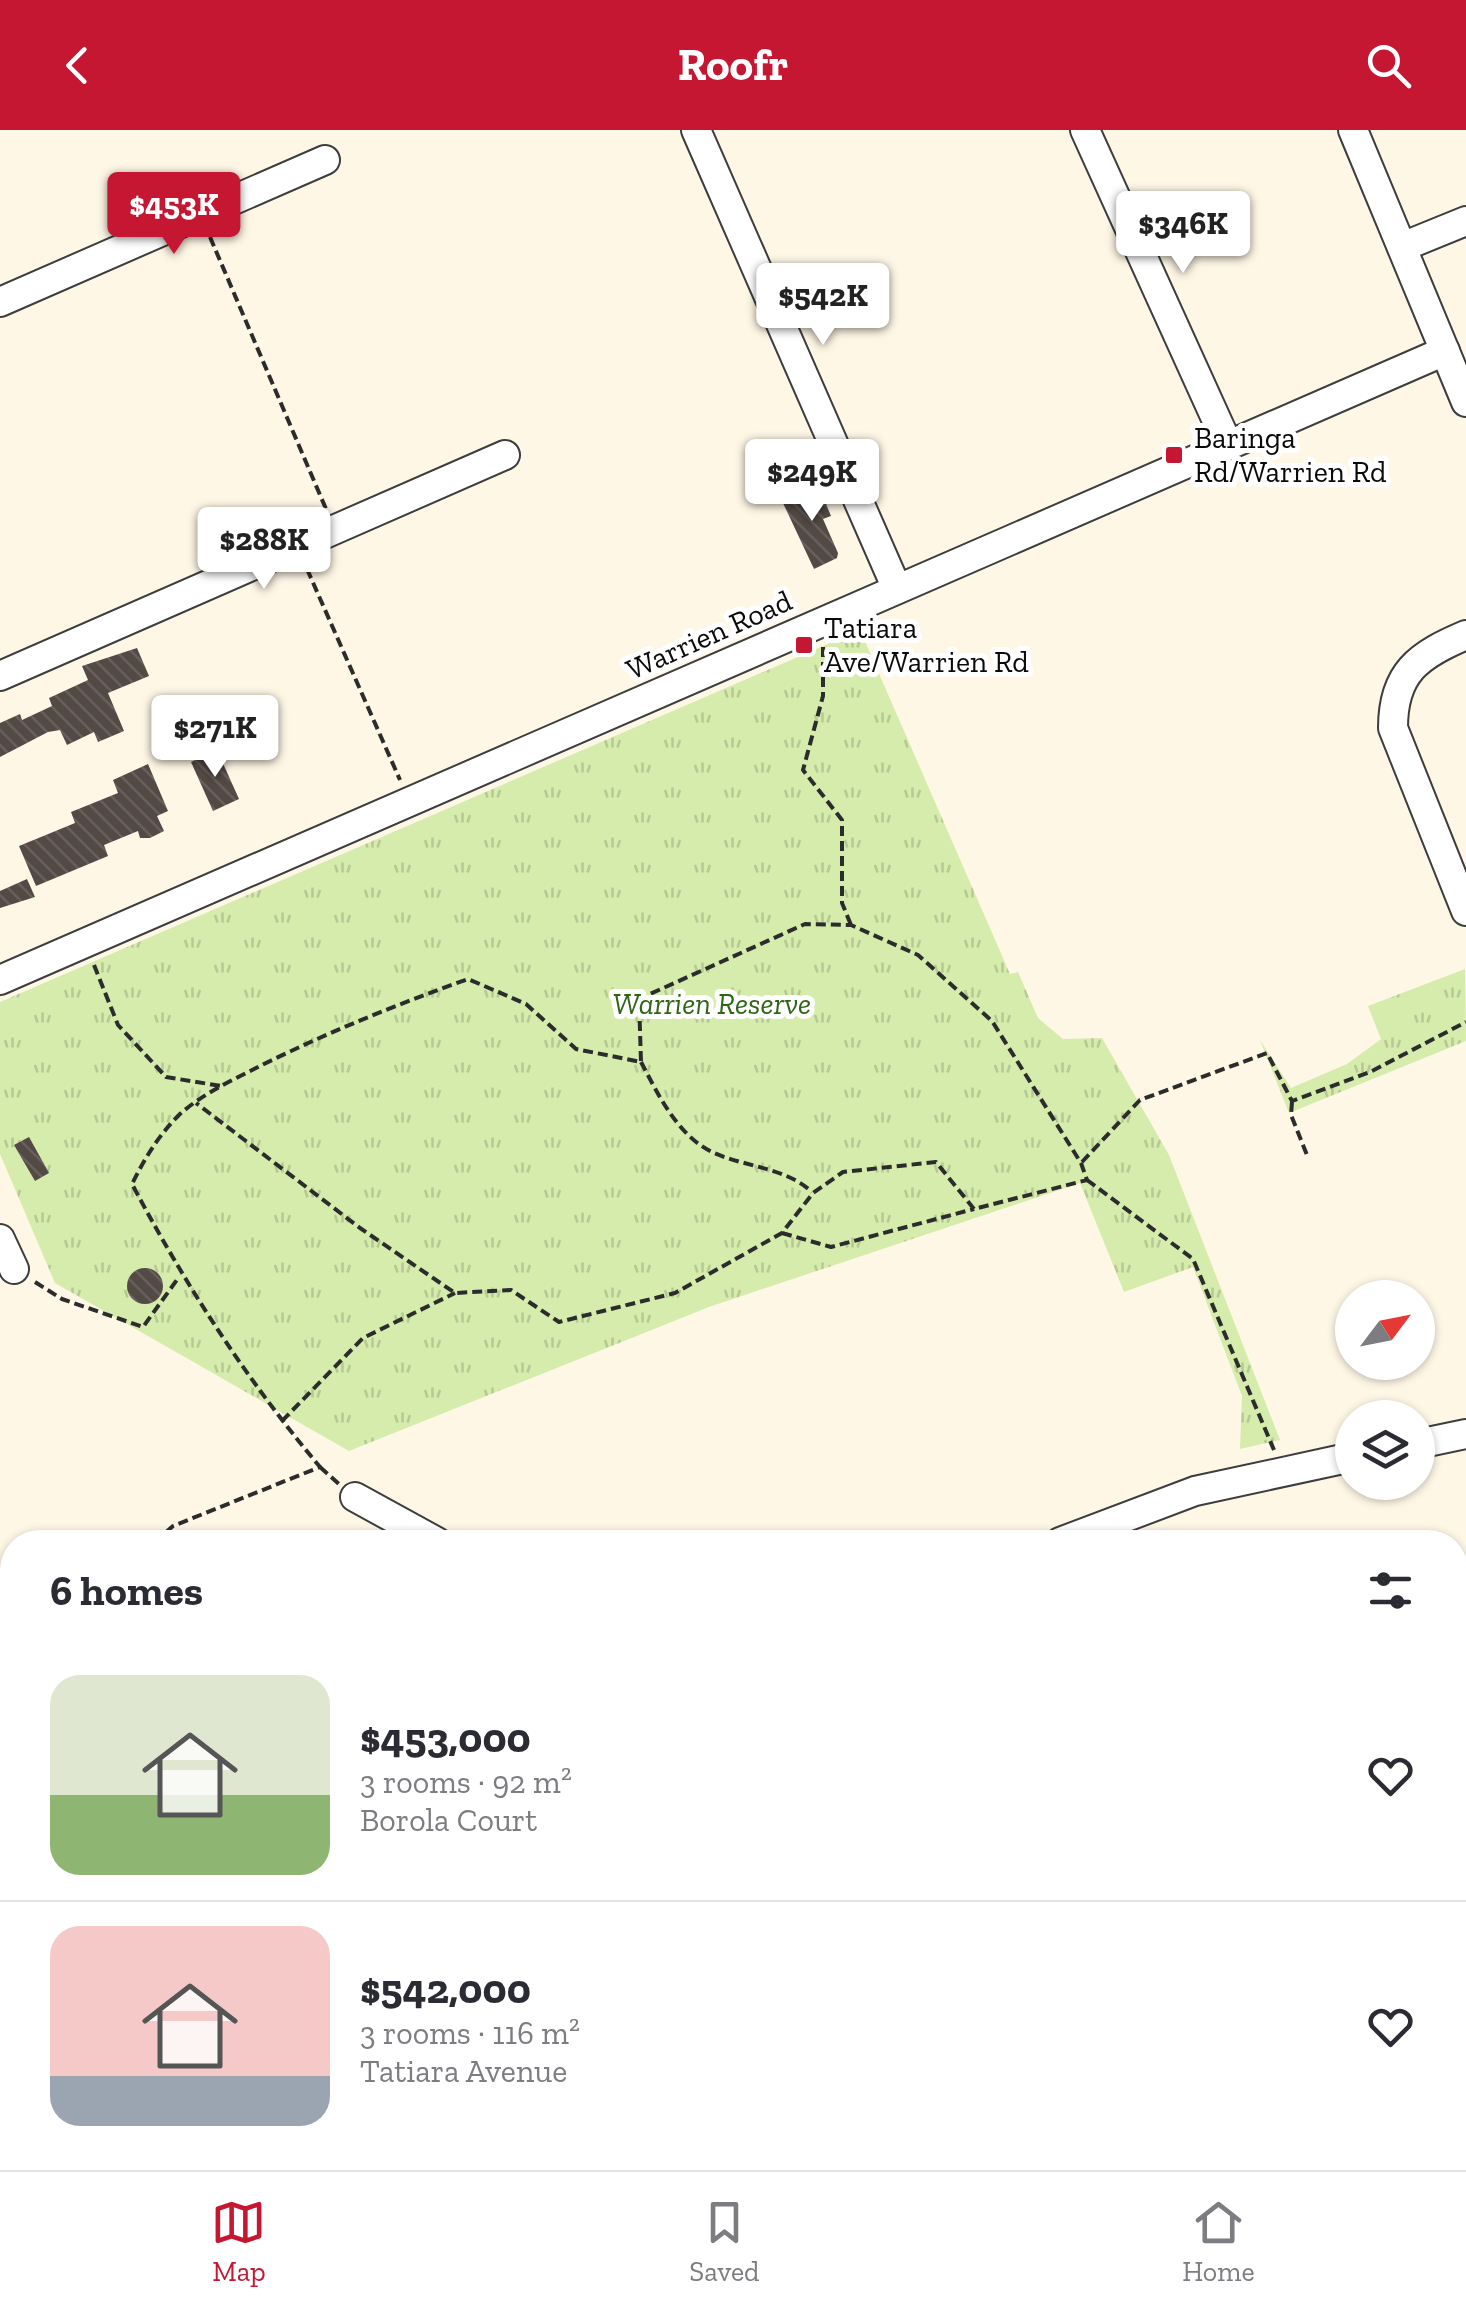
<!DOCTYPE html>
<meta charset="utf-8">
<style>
:root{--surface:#fff;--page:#f7f7f7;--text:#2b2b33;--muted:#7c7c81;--line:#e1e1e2;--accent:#c51732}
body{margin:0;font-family:"Zilla Slab",serif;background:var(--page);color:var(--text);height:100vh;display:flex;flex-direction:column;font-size:38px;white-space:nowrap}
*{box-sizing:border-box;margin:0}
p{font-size:32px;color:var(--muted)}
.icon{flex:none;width:55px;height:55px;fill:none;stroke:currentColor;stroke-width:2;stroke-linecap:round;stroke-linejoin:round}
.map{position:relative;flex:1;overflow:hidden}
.sheet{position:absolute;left:0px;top:1400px;width:1468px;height:640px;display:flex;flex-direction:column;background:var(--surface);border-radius:40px 40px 0 0;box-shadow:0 2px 8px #0004}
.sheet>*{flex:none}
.needle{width:65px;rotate:58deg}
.fabs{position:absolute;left:1335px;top:1150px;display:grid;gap:20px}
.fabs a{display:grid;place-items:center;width:100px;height:100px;border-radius:50%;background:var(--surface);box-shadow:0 2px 8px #0004;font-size:50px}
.price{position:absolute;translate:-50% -85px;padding:0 22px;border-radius:10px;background:#fff;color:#222;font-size:32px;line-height:65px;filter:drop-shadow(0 2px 5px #0008)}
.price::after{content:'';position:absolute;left:50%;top:60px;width:30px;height:22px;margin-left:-15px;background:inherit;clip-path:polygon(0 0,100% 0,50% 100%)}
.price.on{background:var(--accent);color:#fff}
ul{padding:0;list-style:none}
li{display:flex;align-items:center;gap:30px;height:250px;padding:0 50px}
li+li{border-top:2px solid var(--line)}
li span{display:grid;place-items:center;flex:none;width:280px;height:200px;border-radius:30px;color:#555}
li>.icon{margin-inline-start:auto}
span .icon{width:120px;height:120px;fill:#fffc;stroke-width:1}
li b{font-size:42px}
h2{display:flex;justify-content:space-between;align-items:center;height:120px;padding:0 50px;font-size:42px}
header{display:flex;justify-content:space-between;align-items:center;height:130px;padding:0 50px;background:var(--accent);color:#fff;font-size:45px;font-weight:700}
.dock{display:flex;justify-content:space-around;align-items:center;height:140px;border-top:2px solid var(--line);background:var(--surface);font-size:28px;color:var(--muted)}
.dock a{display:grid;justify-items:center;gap:5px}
.dock .on{color:var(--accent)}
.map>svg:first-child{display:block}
.park{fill:url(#park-tufts)}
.building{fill:url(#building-back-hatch)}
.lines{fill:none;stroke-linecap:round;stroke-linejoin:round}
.minor-casing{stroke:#3d3d3d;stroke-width:32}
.highway-casing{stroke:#1b1b1b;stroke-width:45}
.path{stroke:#2c2c2c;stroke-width:4;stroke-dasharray:10 5;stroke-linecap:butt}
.minor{stroke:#fff;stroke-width:28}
.highway{stroke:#ff8544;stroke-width:40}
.poi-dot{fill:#c51732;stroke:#fff;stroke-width:4}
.labels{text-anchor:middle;stroke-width:10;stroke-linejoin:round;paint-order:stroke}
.poi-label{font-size:30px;fill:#0a0a0a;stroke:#fff;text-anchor:start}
.street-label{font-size:30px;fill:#0a0a0a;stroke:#fff}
.park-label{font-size:30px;font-style:italic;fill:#2f6616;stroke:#fff}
</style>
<header><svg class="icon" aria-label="back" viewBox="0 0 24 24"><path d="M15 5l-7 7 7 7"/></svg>Roofr<svg class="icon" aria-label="search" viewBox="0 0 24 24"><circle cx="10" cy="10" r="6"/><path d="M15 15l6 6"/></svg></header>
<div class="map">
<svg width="1466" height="2040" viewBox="0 0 1466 2040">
<defs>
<pattern id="park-tufts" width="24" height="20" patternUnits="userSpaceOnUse" patternTransform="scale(2.5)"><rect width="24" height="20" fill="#d5ecad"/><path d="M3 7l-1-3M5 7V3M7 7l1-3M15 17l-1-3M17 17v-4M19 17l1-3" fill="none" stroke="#b6c994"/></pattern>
<pattern id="building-back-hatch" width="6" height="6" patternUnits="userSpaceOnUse" patternTransform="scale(2.5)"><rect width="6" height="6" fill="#534945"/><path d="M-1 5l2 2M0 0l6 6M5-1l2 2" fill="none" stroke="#675f5c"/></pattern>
</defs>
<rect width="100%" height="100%" fill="#fff7e6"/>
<g class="park">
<polygon points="860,500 1010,844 1018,842 1038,888 1063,909 1102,908 1169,1025 1280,1310 1240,1319 1242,1266 1193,1137 1124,1162 1080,1053 709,1177 349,1321 55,1153 0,1024 0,872"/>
<polygon points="1465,839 1466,911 1289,983 1260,910 1291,958 1347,934 1381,909 1368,876"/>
</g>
<g class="building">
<polygon points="815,347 831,386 823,389 838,423 837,428 814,439 783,373 805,363 801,353"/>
<polygon points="137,518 149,546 108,563 124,601 98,612 94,602 67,615 60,600 48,602 0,627 0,593 20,584 22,590 52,576 49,568 88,550 82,536"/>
<polygon points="174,591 184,613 168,620 158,597"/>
<polygon points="217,620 239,669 213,681 191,632"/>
<polygon points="148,634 168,681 157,686 164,701 150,708 140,708 138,701 104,715 108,726 36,756 19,716 75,693 71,682 118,663 113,650"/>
<polygon points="27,749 35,767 0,778 0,761"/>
<polygon points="29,1007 49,1043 35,1051 14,1015"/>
<circle cx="145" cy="1156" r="18"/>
</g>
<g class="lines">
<g class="minor-casing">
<g id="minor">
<polyline points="696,0 897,459"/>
<polyline points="1085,0 1228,315"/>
<polyline points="1353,0 1466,272"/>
<polyline points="1402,117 1466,91"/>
<polyline points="0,172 325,30"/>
<path d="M1466,505C1419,525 1393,542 1393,598L1466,781"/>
<polyline points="0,546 505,325"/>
<polyline points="0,850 1445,221"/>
<polyline points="0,1109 14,1139"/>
<polyline points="1418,1314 1466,1304"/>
<polyline points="355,1367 437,1412"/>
<polyline points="1060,1412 1195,1361 1352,1327"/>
<polyline points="0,1648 12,1655"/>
<polyline points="0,1799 12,1805"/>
<polyline points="1455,1854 1458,1854"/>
<polyline points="0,1946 12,1920"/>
<polyline points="426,2028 449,2040"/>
<polyline points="697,2028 720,2040"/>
<polyline points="350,2040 357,2028"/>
</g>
</g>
<g class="highway-casing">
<g id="highway">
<polyline points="0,1693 12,1700"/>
<polyline points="0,1751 12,1758"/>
<polyline points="506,2028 529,2040"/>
<polyline points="610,2028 632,2040"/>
</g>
</g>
<g class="path">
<polyline points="210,107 326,379"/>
<polyline points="307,439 400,650"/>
<polyline points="823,517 823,566 803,640 842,690 842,773 851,795"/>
<polyline points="94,835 118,895 166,947 221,956"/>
<path d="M641,932C658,964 677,1005 712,1022C744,1037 785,1037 812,1062"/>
<polyline points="1292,972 1291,985 1307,1025"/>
<polyline points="1082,1032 1140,970 1267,923 1292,971 1370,942 1466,892"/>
<polyline points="1087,1050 1193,1129 1274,1320"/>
<polyline points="782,1103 831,1117 974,1079"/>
<polyline points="35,1152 62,1169 143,1197 179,1147"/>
<polyline points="282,1291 363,1208 455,1163"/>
<polyline points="320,1337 339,1354"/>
<path d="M155,1412L173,1396L320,1337C246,1249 186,1156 132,1054C145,1028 158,1006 179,985C203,963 235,949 264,934C331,901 398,874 468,849L526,874L576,919L641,932L639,869L805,794L851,795L918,825L992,891L1081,1033L1087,1050L974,1079L936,1032L843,1042L813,1063L782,1103L675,1163L559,1192L511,1160L455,1163L360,1098L196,973"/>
<polyline points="0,1558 12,1546"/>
</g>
<use href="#minor" class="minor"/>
<use href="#highway" class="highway"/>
</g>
<g class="poi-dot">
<rect x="1164" y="315" width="20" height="20" rx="5"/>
<rect x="794" y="505" width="20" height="20" rx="5"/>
</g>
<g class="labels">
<g class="poi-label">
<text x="1194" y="318">Baringa<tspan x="1194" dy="34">Rd/Warrien Rd</tspan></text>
<text x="824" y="508">Tatiara<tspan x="824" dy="34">Ave/Warrien Rd</tspan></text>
</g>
<g class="street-label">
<text transform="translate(709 505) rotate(-24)" y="10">Warrien Road</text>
</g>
<g class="park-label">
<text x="712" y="884">Warrien Reserve</text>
</g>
</g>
</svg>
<div class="fabs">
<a><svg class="needle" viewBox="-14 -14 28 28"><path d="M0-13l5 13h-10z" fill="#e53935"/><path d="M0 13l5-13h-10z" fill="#7c7c81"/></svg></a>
<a><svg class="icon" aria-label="layers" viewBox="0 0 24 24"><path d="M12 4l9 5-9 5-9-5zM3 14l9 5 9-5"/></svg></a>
</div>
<b class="price on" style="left:174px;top:127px">$453K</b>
<b class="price" style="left:1183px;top:146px">$346K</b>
<b class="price" style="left:823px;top:218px">$542K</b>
<b class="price" style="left:812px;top:394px">$249K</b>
<b class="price" style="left:264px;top:462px">$288K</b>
<b class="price" style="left:215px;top:650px">$271K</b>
<section class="sheet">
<h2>6 homes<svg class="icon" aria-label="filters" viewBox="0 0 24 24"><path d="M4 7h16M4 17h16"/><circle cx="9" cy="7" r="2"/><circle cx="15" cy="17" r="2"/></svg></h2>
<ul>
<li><span style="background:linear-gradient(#dfe7d0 60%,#8fb573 0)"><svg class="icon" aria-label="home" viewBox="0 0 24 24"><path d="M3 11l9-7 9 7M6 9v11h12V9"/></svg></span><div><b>$453,000</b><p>3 rooms · 92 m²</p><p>Borola Court</p></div><svg class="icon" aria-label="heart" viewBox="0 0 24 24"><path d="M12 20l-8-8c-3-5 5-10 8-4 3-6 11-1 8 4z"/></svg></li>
<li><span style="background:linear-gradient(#f6c9c9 75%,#9aa5b1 0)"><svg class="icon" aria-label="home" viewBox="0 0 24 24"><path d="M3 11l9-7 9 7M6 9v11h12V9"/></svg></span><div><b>$542,000</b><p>3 rooms · 116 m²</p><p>Tatiara Avenue</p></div><svg class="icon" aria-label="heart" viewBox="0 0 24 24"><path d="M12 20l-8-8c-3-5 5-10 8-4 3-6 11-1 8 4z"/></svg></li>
</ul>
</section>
</div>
<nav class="dock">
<a class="on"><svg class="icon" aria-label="map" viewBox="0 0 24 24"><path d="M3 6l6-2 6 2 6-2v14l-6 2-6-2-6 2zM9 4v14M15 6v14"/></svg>Map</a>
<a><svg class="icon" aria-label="saved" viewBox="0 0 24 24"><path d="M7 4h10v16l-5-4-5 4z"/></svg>Saved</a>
<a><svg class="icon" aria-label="home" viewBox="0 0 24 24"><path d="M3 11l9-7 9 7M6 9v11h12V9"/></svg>Home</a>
</nav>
